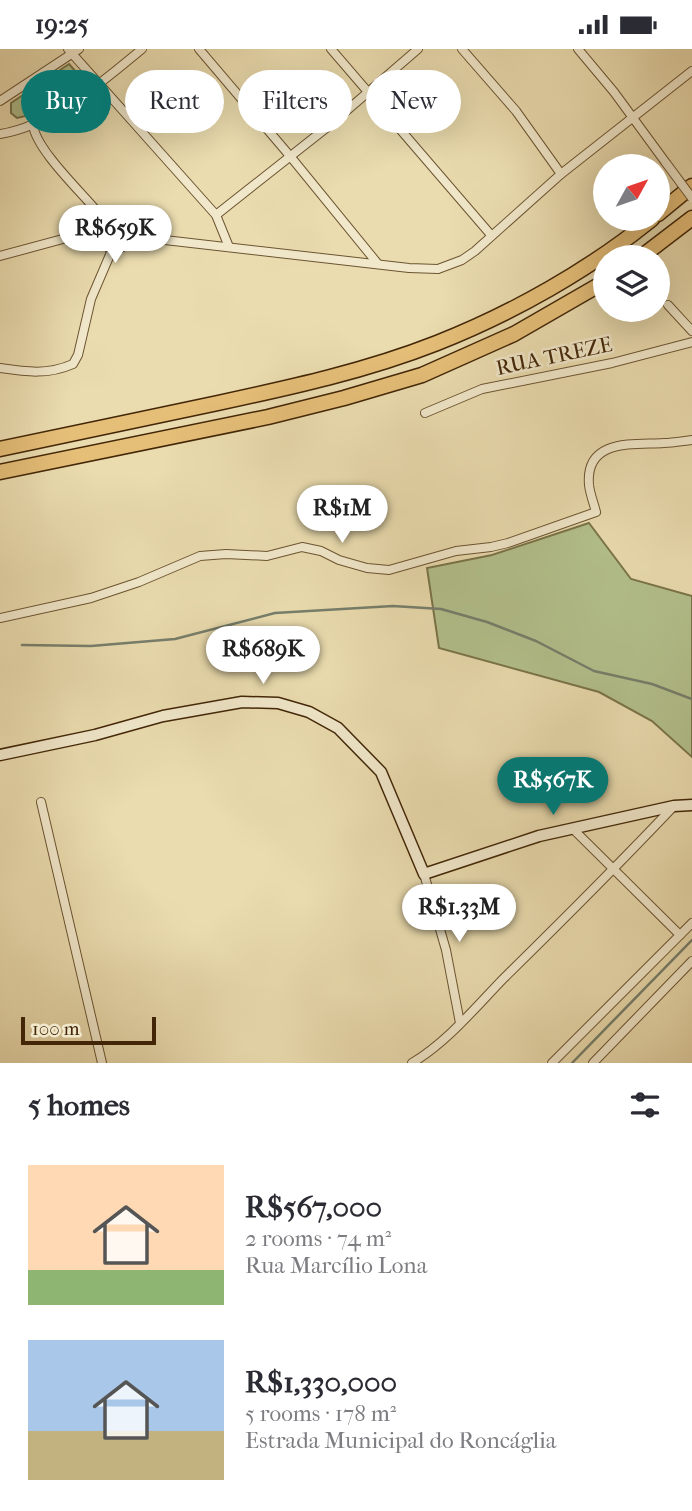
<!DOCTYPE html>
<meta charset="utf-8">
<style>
:root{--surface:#fff;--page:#f7f7f7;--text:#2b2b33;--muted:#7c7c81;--accent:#0f766e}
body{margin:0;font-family:"IM FELL French Canon",serif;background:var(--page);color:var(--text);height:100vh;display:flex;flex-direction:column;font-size:26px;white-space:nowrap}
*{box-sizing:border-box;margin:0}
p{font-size:23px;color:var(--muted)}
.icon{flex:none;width:38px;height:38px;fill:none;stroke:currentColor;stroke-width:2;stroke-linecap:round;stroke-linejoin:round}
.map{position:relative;height:1014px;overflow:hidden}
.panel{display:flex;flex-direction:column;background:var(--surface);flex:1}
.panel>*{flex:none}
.hud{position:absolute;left:21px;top:21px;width:651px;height:63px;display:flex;gap:14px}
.needle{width:46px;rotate:50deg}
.tools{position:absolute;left:593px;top:105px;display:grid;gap:14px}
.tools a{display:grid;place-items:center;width:77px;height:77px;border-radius:50%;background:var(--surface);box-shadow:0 7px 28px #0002;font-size:35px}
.scale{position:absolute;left:21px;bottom:18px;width:135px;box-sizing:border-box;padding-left:7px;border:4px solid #422607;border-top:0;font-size:19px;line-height:24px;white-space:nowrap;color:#422607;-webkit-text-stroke:5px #f1e8cb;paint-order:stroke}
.price{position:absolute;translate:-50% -60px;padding:0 16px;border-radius:24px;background:#fff;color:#222;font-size:23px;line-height:46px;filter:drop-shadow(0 2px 4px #0008)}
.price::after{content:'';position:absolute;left:50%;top:42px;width:21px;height:16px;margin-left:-10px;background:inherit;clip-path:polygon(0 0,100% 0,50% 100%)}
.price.selected{background:var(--accent);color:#fff}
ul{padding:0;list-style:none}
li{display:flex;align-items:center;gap:21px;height:175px;padding:0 28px}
li span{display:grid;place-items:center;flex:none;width:196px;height:140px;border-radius:0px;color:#555}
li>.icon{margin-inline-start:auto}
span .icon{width:84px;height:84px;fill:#fffc;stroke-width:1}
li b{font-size:30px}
h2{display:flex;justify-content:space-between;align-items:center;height:84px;padding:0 28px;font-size:30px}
.tag{padding:0 24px;border-radius:32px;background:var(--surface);box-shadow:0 7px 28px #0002;font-size:24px;line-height:63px}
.tag.selected{background:var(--accent);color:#fff}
.status{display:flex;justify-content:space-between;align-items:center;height:49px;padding:0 35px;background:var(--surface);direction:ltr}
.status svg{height:19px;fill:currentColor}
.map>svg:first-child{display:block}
.green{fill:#b3c18d;stroke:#7a744a;stroke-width:2}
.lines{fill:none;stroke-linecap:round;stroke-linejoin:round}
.stream{stroke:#767f6c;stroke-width:2.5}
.street-casing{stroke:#6c5431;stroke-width:10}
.secondary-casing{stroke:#422607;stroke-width:13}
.highway-casing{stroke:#422607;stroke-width:17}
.street{stroke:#f1e8cb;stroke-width:8}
.secondary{stroke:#f1e8cb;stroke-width:10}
.highway{stroke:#e5be78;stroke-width:14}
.street-bridge-casing{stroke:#6c5431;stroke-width:10;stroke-linecap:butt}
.street-bridge{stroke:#f1e8cb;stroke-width:8}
.labels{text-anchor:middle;stroke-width:5;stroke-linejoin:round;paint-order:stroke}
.street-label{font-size:21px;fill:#422607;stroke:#f1e8cb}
</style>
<div class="status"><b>19:25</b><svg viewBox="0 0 49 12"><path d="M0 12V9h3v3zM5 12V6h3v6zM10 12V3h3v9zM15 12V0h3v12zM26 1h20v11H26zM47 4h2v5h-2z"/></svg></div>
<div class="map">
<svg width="692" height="1014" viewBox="0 0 692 1014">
<rect width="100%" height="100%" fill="#eadcaf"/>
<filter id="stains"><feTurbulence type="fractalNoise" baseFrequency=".00286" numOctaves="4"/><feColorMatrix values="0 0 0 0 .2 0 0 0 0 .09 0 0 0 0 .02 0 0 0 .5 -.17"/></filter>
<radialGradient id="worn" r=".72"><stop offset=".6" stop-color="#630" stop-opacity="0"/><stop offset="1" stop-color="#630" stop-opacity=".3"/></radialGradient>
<g class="green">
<polygon points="69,15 86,34 43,63 17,69 11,64 11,54"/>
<polygon points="589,474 631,530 692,547 692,708 652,672 599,643 439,599 427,519 492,506"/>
</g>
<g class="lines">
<g class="stream">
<polyline points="22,596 91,597 175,590 275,564 393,557 441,560 487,573 536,592 594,622 652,635 692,650"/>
<polyline points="572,1014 692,891"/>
</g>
<g class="street-casing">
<g id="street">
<polyline points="68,0 216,166 229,198"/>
<polyline points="199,0 290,107 378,215"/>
<polyline points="331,0 491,186"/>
<polyline points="462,0 516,62 561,125"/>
<polyline points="578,0 614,43 666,114"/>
<polyline points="0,52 79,0"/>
<path d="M33,76C36,100 79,141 95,160L98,168"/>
<path d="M0,85C52,77 102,33 142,0"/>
<polyline points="216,166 330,76 418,0"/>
<path d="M103,168L129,185V193C109,211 105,195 95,179L96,170Z"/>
<polyline points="130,187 409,219 438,220 462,211 475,202 561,125 692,22"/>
<polyline points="0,207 96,181"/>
<polyline points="668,256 692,282"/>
<path d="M0,319C27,323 48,326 73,315L78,306L91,250L112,201"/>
<polyline points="425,364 482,340 612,314 692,293"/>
<path d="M0,569L91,549L139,533L200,507L226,505L267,507L302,498L321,502L339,511L367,519L389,521L456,502L491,498L508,494L596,463C594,455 590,445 589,436C585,389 634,396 664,394C673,394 683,392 692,391"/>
<polyline points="41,753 102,1014"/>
<polyline points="573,780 680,886"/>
<polyline points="424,825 446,901 460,974"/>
<path d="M412,1014C447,993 475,959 503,930C561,873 618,816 674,757"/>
<polyline points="552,1014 692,874"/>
<polyline points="593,1014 692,912"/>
</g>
</g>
<g class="secondary-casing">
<polyline id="secondary" points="0,706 95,686 163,667 242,653 278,654 309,663 338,679 381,723 424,825 539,787 674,757 692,756"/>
</g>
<g class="highway-casing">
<g id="highway">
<polyline points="658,165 692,137"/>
<polyline points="641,208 692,169"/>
<path d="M0,400C73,385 145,369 218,354C292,338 366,322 437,294C513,264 589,221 652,170"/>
<polyline points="0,423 268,368 344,349 422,326 514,285 606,232"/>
</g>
</g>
<use href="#street" class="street"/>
<use href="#secondary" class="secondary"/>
<use href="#highway" class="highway"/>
<g class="street-bridge-casing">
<polyline id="street-bridge" points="666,114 692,149"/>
</g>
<use href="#street-bridge" class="street-bridge"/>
</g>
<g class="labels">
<g class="street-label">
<text transform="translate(554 307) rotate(-12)" y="7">RUA TREZE</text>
</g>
</g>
<rect width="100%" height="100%" filter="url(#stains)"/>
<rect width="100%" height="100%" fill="url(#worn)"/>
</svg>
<div class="tools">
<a><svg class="needle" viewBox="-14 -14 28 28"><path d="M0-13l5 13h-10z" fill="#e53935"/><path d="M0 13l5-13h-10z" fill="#7c7c81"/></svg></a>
<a><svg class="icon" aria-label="layers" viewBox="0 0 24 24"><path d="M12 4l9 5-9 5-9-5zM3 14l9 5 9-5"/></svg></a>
</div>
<div class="scale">100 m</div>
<b class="price" style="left:115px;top:216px">R$659K</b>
<b class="price" style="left:342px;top:496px">R$1M</b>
<b class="price" style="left:263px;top:637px">R$689K</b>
<b class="price selected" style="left:553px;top:768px">R$567K</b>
<b class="price" style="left:459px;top:895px">R$1.33M</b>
<div class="hud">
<a class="tag selected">Buy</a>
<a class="tag">Rent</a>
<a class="tag">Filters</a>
<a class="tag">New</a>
</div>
</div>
<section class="panel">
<h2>5 homes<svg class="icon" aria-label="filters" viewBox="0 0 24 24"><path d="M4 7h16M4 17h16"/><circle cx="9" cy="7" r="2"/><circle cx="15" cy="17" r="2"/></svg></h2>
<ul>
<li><span style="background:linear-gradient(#ffd9b3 75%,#8fb573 0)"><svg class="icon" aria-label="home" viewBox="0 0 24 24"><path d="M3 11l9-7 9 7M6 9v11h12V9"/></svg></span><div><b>R$567,000</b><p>2 rooms · 74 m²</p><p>Rua Marcílio Lona</p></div></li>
<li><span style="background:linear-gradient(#a9c7e8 65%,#c2b280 0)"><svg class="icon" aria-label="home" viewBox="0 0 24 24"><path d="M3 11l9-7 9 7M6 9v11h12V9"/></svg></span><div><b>R$1,330,000</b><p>5 rooms · 178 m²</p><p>Estrada Municipal do Roncáglia</p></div></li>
</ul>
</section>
